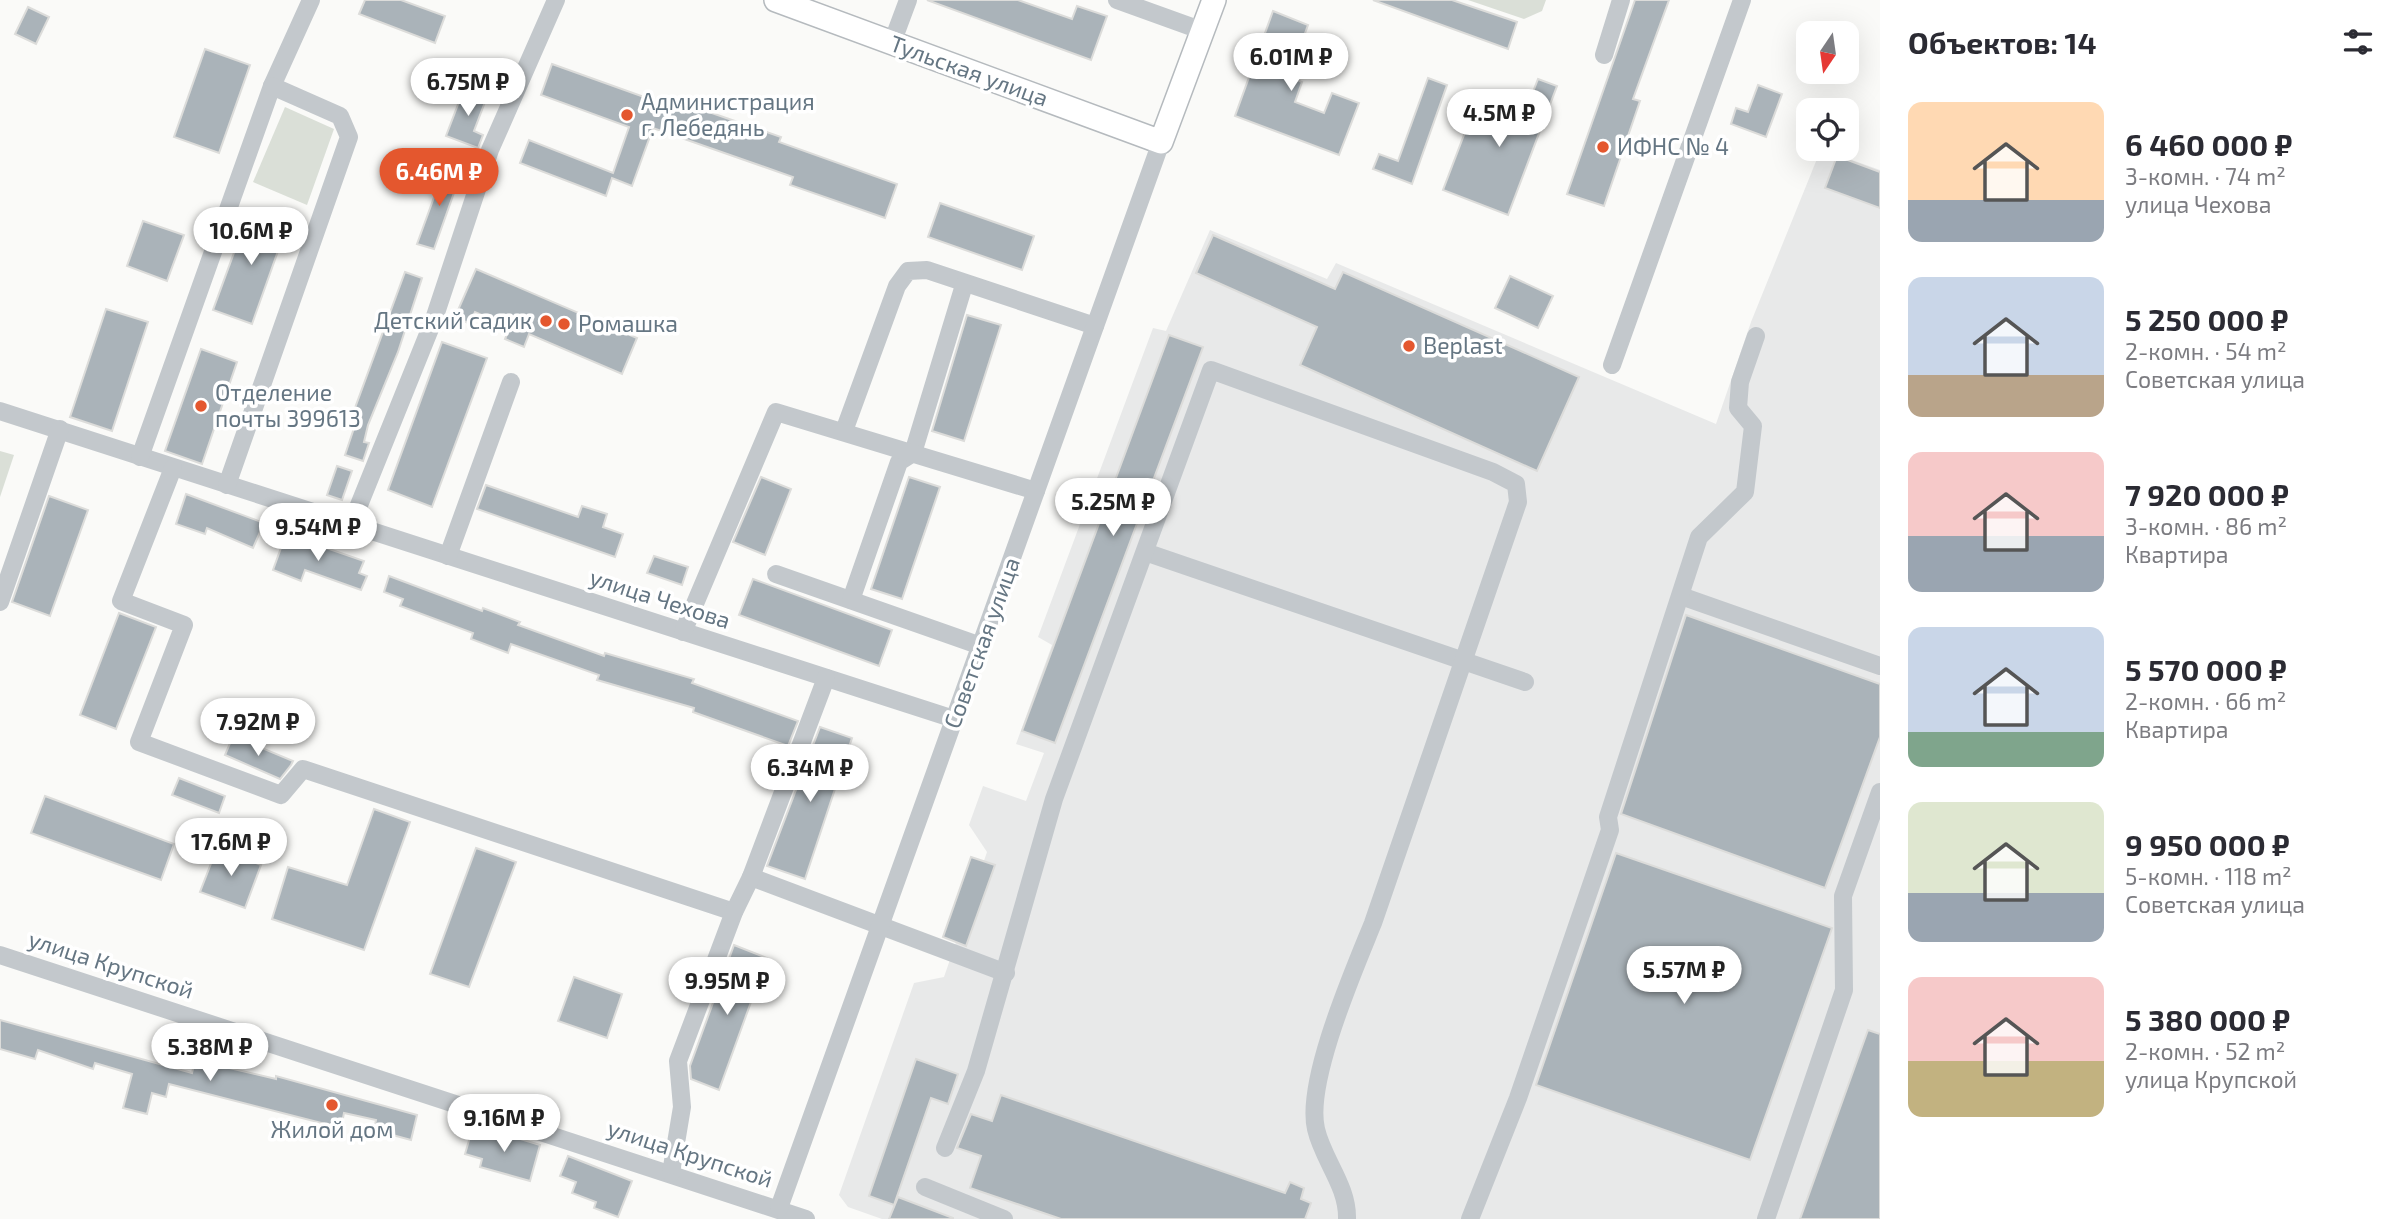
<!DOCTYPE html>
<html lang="ru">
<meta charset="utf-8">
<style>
:root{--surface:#fff;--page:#f7f7f7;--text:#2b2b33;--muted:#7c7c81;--accent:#e4572e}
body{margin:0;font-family:"Exo 2",sans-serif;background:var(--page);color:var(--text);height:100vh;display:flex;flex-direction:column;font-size:26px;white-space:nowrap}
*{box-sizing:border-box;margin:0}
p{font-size:23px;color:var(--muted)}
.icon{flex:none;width:38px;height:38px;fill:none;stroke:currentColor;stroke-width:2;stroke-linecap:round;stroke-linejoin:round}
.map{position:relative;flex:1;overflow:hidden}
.panel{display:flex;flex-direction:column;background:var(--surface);width:525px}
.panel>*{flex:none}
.needle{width:46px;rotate:193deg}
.controls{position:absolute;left:1796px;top:21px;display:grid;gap:14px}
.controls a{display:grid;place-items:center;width:63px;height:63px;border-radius:14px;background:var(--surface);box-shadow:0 7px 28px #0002;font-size:35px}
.price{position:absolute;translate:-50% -60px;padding:0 16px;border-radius:24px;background:#fff;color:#222;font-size:23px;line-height:46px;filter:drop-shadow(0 2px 4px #0008)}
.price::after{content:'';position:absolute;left:50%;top:42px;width:21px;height:16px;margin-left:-10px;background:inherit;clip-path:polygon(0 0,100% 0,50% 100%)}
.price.on{background:var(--accent);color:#fff}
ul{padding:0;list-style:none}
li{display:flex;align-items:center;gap:21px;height:175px;padding:0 28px}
li span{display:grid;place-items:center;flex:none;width:196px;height:140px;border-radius:14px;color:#555}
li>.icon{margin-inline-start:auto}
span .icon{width:84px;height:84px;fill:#fffc;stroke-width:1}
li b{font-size:30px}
h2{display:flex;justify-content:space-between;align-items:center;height:84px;padding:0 28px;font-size:30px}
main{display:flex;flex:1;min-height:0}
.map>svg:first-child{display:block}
.built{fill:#e8e9e9}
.green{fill:#dadfd7}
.building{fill:#aab3b9;stroke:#dcdcda;stroke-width:2}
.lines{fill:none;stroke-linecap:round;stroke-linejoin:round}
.major-casing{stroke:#b5babe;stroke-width:26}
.minor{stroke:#c3c8cc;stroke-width:18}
.major{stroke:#fff;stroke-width:23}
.poi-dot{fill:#e4572e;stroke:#fff;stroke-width:2.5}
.labels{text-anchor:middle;stroke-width:7;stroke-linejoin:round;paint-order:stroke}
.street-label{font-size:23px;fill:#657683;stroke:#fff}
.poi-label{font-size:23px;fill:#657683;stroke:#fff;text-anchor:start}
</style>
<main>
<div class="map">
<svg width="1880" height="1219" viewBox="0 0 1880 1219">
<rect width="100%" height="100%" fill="#fafaf8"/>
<polygon class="built" points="1821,149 1880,170 1880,1219 882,1219 848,1207 839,1195 914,983 944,977 987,852 969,825 983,786 1026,801 1044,753 1016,744 1052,645 1038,637 1153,328 1166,331 1210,230 1327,279 1336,263 1716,424 1751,322"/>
<g class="green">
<polygon points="1468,0 1546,0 1542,11 1524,19"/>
<polygon points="285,107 334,129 307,205 253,182"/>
<polygon points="0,451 14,455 0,497"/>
</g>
<g class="building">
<polygon points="365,0 401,0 445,16 435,43 359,14"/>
<polygon points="927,0 1018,0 1072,19 1077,6 1107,16 1091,60"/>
<polygon points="1373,0 1452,0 1517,22 1508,49"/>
<polygon points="1635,0 1669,0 1633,99 1640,101 1604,206 1567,194"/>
<polygon points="28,7 49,17 36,44 15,34"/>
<polygon points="1273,11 1308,25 1289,77 1302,82 1295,102 1324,113 1332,93 1359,103 1339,155 1235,116"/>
<polygon points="205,49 250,65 219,153 174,137"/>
<polygon points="552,64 683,111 686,104 781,137 779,142 897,184 885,218 790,185 793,177 653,128 632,186 612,178 606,196 520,163 529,140 613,173 629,127 541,95"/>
<polygon points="1428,78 1447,85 1412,184 1373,169 1379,154 1398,161"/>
<polygon points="1538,79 1557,86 1508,215 1443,190 1475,106 1491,112 1496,96 1514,103 1518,92 1531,97"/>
<polygon points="1758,85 1782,94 1766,137 1731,124 1736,108 1748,112"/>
<polygon points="465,86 488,94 474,131 483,135 478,148 446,136"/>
<polygon points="1837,156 1880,172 1880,208 1825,188"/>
<polygon points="445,167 461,173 434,249 417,244"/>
<polygon points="940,203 1034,236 1022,270 928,237"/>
<polygon points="250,209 288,223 252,324 213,310"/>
<polygon points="143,221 184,235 167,281 127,266"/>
<polygon points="1213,235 1335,289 1343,272 1579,377 1537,471 1300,365 1317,327 1196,273"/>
<polygon points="476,269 637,338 622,374 529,334 524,347 505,339 510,327 475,312 470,324 455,317"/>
<polygon points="405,272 422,278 398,352 368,425 364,442 369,443 363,461 345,455 360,410 355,408"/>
<polygon points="1510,276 1553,296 1538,328 1495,308"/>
<polygon points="106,309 148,322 112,431 70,417"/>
<polygon points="967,315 1001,325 964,441 932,431"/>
<polygon points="1169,335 1203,347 1055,743 1022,731"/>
<polygon points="442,342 487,358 432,507 388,490"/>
<polygon points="201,349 237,362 202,464 165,451"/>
<polygon points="337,466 352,471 342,500 327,495"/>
<polygon points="761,477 791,489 765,555 733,542"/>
<polygon points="909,477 940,487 902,599 871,589"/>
<polygon points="486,485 578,517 582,506 607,514 603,527 623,534 615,557 477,509"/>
<polygon points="186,494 264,523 253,548 207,528 205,534 176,524"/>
<polygon points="49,496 88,510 50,616 12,602"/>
<polygon points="286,534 364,561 359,573 367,576 361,590 305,570 301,581 273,570"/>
<polygon points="654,556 688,567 682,585 647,573"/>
<polygon points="389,576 482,611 483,608 520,622 518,625 604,656 605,653 694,679 692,683 798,721 788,746 693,712 694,708 597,680 599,675 511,644 508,653 471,639 473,633 400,606 403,599 384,592"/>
<polygon points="753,579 892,630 879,666 739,615"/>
<polygon points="119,613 156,627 116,729 80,715"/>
<polygon points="1686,615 1880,684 1880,737 1825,888 1621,814"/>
<polygon points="820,727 852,738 805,879 767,866"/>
<polygon points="233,736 293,761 291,765 280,779 225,755"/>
<polygon points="179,778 225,796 219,813 172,795"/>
<polygon points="45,796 174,844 161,880 31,833"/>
<polygon points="374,809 410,822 364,950 272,919 288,867 347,885"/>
<polygon points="217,848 261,865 245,908 200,892"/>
<polygon points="476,848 516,862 469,987 430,974"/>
<polygon points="1616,853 1832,928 1750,1160 1536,1085"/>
<polygon points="971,857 995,865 966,946 943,937"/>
<polygon points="734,945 767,958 719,1090 691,1079 690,1066"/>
<polygon points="574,977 622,994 607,1038 558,1021"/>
<polygon points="0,1020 192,1073 195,1060 276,1079 276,1076 417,1115 411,1140 374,1130 376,1120 344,1113 341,1128 169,1084 166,1097 152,1093 147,1114 123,1108 132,1074 95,1063 93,1069 38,1050 35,1059 0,1049"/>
<polygon points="1868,1030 1880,1034 1880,1219 1800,1219"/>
<polygon points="916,1059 958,1074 948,1104 931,1098 894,1205 869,1196"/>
<polygon points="1001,1095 1285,1193 1290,1182 1304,1188 1301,1199 1311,1203 1305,1219 1061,1219 970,1188 981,1156 957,1148 971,1114 992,1121"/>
<polygon points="472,1130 505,1139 507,1135 540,1145 530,1181 480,1167 482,1159 465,1154"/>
<polygon points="568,1156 632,1181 618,1217 594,1208 596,1202 572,1193 576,1182 560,1176"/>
<polygon points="898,1197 953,1218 953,1219 889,1219"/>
</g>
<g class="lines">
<g class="major-casing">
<polyline id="major" points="776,0 1161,142 1214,0"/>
</g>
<g class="minor">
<polyline points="1117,0 1203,31"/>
<polyline points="892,43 908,0"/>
<polyline points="1604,55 1621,0"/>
<polyline points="1612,365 1742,0"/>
<polyline points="0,411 954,719"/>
<polyline points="844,431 897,286 908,271 927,270 1095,326"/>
<polyline points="140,457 272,86 311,0"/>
<polyline points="173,468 121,601 184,625 139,742 281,795 303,769 734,912"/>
<polyline points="227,485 349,137 340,116 272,86"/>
<polyline points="351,525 434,319 490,150 556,0"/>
<polyline points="1145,552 1525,682"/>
<polyline points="448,556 511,382"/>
<polyline points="776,574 981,646"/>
<polyline points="1681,596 1880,666"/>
<polyline points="851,600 899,462 913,453 964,285"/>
<polyline points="0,602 60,429"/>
<polyline points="683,632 776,412 1036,491"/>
<polyline points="751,877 1006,973"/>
<polyline points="0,955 806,1219"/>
<path d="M945,1148L976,1071L1054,799L1211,370L1493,472L1516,484L1518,502L1373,923C1354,970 1305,1082 1316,1129C1323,1160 1348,1186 1347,1219"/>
<polyline points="671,1173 682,1107 678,1061 734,912 751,877 826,678"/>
<polyline points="925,1187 1004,1219"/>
<polyline points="779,1208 1161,142"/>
<polyline points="1470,1219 1518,1098 1610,830 1608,817 1699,537 1745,492 1753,426 1738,408 1740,382 1756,336"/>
<polyline points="1766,1219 1844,990 1843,896 1880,792"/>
</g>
<use href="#major" class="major"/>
</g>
<g class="poi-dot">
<circle cx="627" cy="115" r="7"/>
<circle cx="1603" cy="147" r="7"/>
<circle cx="546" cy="321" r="7"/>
<circle cx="564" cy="324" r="7"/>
<circle cx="1409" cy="346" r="7"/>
<circle cx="201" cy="406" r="7"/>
<circle cx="332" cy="1105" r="7"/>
</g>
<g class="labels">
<g class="street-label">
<text transform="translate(969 71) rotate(20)" y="8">Тульская улица</text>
<text transform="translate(660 599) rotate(18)" y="8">улица Чехова</text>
<text transform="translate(982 643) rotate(-70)" y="8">Советская улица</text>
<text transform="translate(111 965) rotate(18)" y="8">улица Крупской</text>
<text transform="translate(690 1154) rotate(18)" y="8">улица Крупской</text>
</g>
<g class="poi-label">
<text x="641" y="110">Администрация<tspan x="641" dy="26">г. Лебедянь</tspan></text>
<text x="1617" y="155">ИФНС № 4</text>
<text x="532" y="329" text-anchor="end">Детский садик</text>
<text x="578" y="332">Ромашка</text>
<text x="1423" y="354">Beplast</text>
<text x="215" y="401">Отделение<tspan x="215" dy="26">почты 399613</tspan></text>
<text x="332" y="1138" text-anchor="middle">Жилой дом</text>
</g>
</g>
</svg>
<div class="controls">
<a><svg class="needle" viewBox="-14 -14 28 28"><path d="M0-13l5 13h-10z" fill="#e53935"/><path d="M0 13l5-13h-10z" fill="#7c7c81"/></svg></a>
<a><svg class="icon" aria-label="locate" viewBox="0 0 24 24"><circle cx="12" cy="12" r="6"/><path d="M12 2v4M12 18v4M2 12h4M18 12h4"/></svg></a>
</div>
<b class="price" style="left:1291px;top:93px">6.01M ₽</b>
<b class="price" style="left:468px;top:118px">6.75M ₽</b>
<b class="price" style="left:1499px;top:149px">4.5M ₽</b>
<b class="price on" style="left:439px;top:208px">6.46M ₽</b>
<b class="price" style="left:251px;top:267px">10.6M ₽</b>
<b class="price" style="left:1113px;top:538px">5.25M ₽</b>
<b class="price" style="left:318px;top:563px">9.54M ₽</b>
<b class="price" style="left:258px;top:758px">7.92M ₽</b>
<b class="price" style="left:810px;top:804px">6.34M ₽</b>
<b class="price" style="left:231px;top:878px">17.6M ₽</b>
<b class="price" style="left:1684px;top:1006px">5.57M ₽</b>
<b class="price" style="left:727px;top:1017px">9.95M ₽</b>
<b class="price" style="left:210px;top:1083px">5.38M ₽</b>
<b class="price" style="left:504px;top:1154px">9.16M ₽</b>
</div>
<section class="panel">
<h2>Объектов: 14<svg class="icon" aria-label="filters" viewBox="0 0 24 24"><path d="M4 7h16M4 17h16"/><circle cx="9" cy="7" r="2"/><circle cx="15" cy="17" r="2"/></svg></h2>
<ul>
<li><span style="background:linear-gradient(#ffd9b3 70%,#9aa5b1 0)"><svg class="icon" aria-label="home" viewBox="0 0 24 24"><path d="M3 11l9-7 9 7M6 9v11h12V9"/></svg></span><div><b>6 460 000 ₽</b><p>3-комн. · 74 m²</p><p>улица Чехова</p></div></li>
<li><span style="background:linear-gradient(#c9d6e8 70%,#b9a48a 0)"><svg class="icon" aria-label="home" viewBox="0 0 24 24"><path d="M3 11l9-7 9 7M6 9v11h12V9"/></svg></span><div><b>5 250 000 ₽</b><p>2-комн. · 54 m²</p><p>Советская улица</p></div></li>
<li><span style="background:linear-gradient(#f6c9c9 60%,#9aa5b1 0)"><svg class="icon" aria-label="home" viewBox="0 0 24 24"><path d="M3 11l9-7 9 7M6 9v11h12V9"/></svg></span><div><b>7 920 000 ₽</b><p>3-комн. · 86 m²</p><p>Квартира</p></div></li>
<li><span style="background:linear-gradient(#c9d6e8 75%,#7fa58c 0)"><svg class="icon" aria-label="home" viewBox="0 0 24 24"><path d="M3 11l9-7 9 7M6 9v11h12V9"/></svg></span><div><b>5 570 000 ₽</b><p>2-комн. · 66 m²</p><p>Квартира</p></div></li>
<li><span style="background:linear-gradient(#dfe7d0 65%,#9aa5b1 0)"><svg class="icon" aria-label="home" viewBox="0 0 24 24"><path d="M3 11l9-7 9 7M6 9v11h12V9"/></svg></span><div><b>9 950 000 ₽</b><p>5-комн. · 118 m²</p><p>Советская улица</p></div></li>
<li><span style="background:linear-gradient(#f6c9c9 60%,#c2b280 0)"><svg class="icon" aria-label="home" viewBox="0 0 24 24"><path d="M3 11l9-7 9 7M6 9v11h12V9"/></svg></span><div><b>5 380 000 ₽</b><p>2-комн. · 52 m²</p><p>улица Крупской</p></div></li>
</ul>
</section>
</main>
